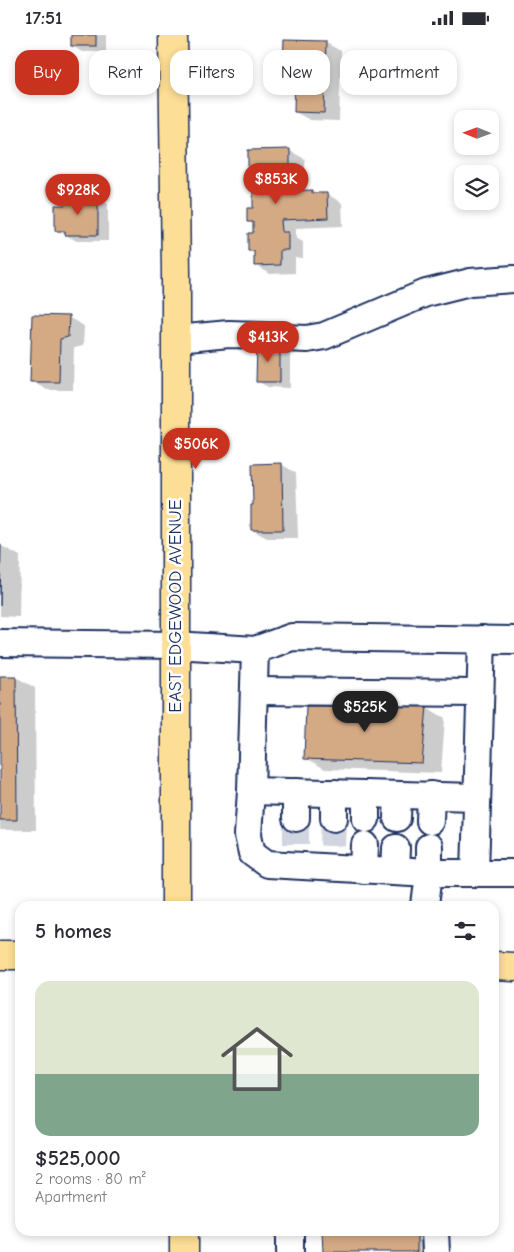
<!DOCTYPE html>
<meta charset="utf-8">
<style>
:root{--surface:#fff;--page:#f2f2f3;--text:#2b2b33;--muted:#7c7c81;--line:#e1e1e2;--accent:#c8321e}
body{margin:0;font-family:"Comic Neue",sans-serif;background:var(--page);color:var(--text);height:100vh;display:flex;flex-direction:column;font-size:19px;white-space:nowrap}
*{box-sizing:border-box;margin:0}
p{font-size:16px;color:var(--muted)}
.icon{flex:none;width:28px;height:28px;fill:none;stroke:currentColor;stroke-width:2;stroke-linecap:round;stroke-linejoin:round}
.map{position:relative;flex:1;overflow:hidden}
.sheet{position:absolute;left:15px;top:866px;width:484px;height:335px;display:flex;flex-direction:column;background:var(--surface);border-radius:15px;box-shadow:0 2px 8px #0003}
.sheet>*{flex:none}
.guide{position:absolute;left:15px;top:15px;width:485px;height:45px;display:flex;gap:10px}
.needle{width:32px;rotate:271deg}
.buttons{position:absolute;left:454px;top:75px;display:grid;gap:10px}
.buttons a{display:grid;place-items:center;width:45px;height:45px;border-radius:10px;background:var(--surface);box-shadow:0 2px 8px #0003;font-size:25px}
.price{position:absolute;translate:-50% -42px;padding:0 11px;border-radius:18px;background:var(--accent);color:#fff;font-size:16px;line-height:32px;filter:drop-shadow(0 1px 2px #0008)}
.price::after{content:'';position:absolute;left:50%;top:30px;width:15px;height:11px;margin-left:-8px;background:inherit;clip-path:polygon(0 0,100% 0,50% 100%)}
.price.on{background:#222;color:#fff}
ul{padding:0;list-style:none}
li{display:grid;align-content:center;gap:10px;height:265px;padding:0 20px}
li+li{border-top:1px solid var(--line)}
li span{display:grid;place-items:center;height:155px;border-radius:15px;color:#555}
li>.icon{margin-inline-start:auto}
span .icon{width:90px;height:90px;fill:#fffc;stroke-width:1}
li b{font-size:21px}
h2{display:flex;justify-content:space-between;align-items:center;height:60px;padding:0 20px;font-size:21px}
.tag{padding:0 18px;border-radius:15px;background:var(--surface);box-shadow:0 2px 8px #0003;font-size:18px;line-height:45px}
.tag.on{background:var(--accent);color:#fff}
.status{display:flex;justify-content:space-between;align-items:center;height:35px;padding:0 25px;background:var(--surface);direction:ltr}
.status svg{height:14px;fill:currentColor}
.map>svg:first-child{display:block}
.shadow{fill:#0003}
.building{fill:#d4aa85;stroke:#1b2f5e}
.lines{fill:none;stroke-linecap:round;stroke-linejoin:round}
.minor-tunnel{stroke:#d1d5df;stroke-width:26;stroke-dasharray:26 13;stroke-linecap:butt}
.minor-casing{stroke:#1b2f5e;stroke-width:30}
.major-casing{stroke:#1b2f5e;stroke-width:31}
.minor{stroke:#fff;stroke-width:26}
.major{stroke:#fdde96;stroke-width:28}
.labels{text-anchor:middle;stroke-width:5;stroke-linejoin:round;paint-order:stroke}
.street-label{font-size:18px;fill:#1b2f5e;stroke:#fff}
</style>
<div class="status"><b>17:51</b><svg viewBox="0 0 49 12"><path d="M0 12V9h3v3zM5 12V6h3v6zM10 12V3h3v9zM15 12V0h3v12zM26 1h20v11H26zM47 4h2v5h-2z"/></svg></div>
<div class="map">
<svg width="514" height="1217" viewBox="0 0 514 1217">
<rect width="100%" height="100%" fill="#fff"/>
<filter id="ink" filterUnits="userSpaceOnUse"><feTurbulence type="fractalNoise" baseFrequency=".02" numOctaves="2"/><feDisplacementMap in="SourceGraphic" scale="10" xChannelSelector="R" yChannelSelector="G"/><feConvolveMatrix kernelMatrix="1 2 1 2 8 2 1 2 1" color-interpolation-filters="sRGB"/></filter>
<g filter="url(#ink)">
<g class="shadow">
<polygon points="72,0 106,0 106,17 82,17 72,11"/>
<polygon points="326,8 341,16 339,86 310,85 295,77 296,36 285,30"/>
<polygon points="290,116 305,124 305,148 294,148 294,153 291,153 291,157 312,157 317,159 327,159 342,168 343,191 296,193 296,203 303,207 303,223 295,223 295,238 270,239 255,230 255,218 250,215 255,199 255,190 248,186 254,175 259,154 259,150 249,144"/>
<polygon points="98,163 108,169 108,206 77,206 56,195 67,172"/>
<polygon points="68,282 84,291 83,311 74,313 73,355 47,355 31,346"/>
<polygon points="280,311 290,317 290,353 268,352 257,346"/>
<polygon points="281,429 296,438 298,503 267,503 252,495 254,471"/>
<polygon points="0,510 20,521 19,582 0,581"/>
<polygon points="0,642 16,642 35,653 36,795 0,795"/>
<polygon points="426,672 445,683 441,738 325,734 306,723"/>
<polygon points="324,1196 435,1196 436,1217 324,1217"/>
</g>
<g class="building">
<rect x="71" y="0" width="25" height="11"/>
<polygon points="284,5 326,6 324,78 294,77 295,31 283,30"/>
<polygon points="290,114 290,140 279,140 279,145 276,145 276,152 281,152 281,156 312,155 312,158 327,158 328,183 281,185 282,197 288,197 288,215 280,215 280,230 254,231 254,216 248,216 248,198 253,198 253,187 247,187 247,173 253,173 253,153 257,153 257,145 248,145 248,115"/>
<polygon points="65,162 98,162 98,200 65,200 65,196 55,196 55,170 65,170"/>
<polygon points="32,280 69,281 68,302 60,304 59,347 30,347"/>
<polygon points="257,309 280,310 280,347 256,347"/>
<polygon points="282,428 283,495 251,495 251,470 253,470 252,429"/>
<polygon points="0,509 1,509 0,571"/>
<polygon points="0,641 16,641 17,785 0,785"/>
<polygon points="306,671 427,671 422,728 304,724"/>
<polygon points="322,1196 417,1196 417,1217 323,1217"/>
</g>
<g class="lines">
<g class="minor-tunnel">
<polyline points="296,809 296,783"/>
<polyline points="333,811 334,783"/>
</g>
<g class="minor-casing">
<g id="minor">
<polyline points="176,304 229,299 259,300 284,303 307,304 324,301 426,258 470,247 514,244"/>
<polyline points="0,608 175,610 255,615 292,602 514,605"/>
<polyline points="255,615 251,756 248,800 252,818 267,829 429,838 429,812"/>
<polyline points="254,656 480,658"/>
<polyline points="251,756 477,762"/>
<polyline points="296,783 296,757"/>
<polyline points="334,783 334,758"/>
<polyline points="397,783 398,760"/>
<polyline points="366,784 366,759"/>
<polyline points="430,786 431,760"/>
<polyline points="364,835 365,810"/>
<polyline points="395,836 396,813"/>
<polyline points="475,838 482,604"/>
<polyline points="425,871 429,838 514,838"/>
<polyline points="290,1196 290,1217"/>
<polyline points="435,1196 436,1217"/>
</g>
</g>
<g class="major-casing">
<g id="major">
<polyline points="173,0 176,239 176,871"/>
<polyline points="0,920 20,920"/>
<polyline points="494,931 514,932"/>
<polyline points="184,1196 184,1217"/>
</g>
</g>
<use href="#minor" class="minor"/>
<use href="#major" class="major"/>
</g>
</g>
<g class="labels">
<g class="street-label">
<text transform="translate(175 571) rotate(-90)" y="6">EAST EDGEWOOD AVENUE</text>
</g>
</g>
</svg>
<div class="buttons">
<a><svg class="needle" viewBox="-14 -14 28 28"><path d="M0-13l5 13h-10z" fill="#e53935"/><path d="M0 13l5-13h-10z" fill="#7c7c81"/></svg></a>
<a><svg class="icon" aria-label="layers" viewBox="0 0 24 24"><path d="M12 4l9 5-9 5-9-5zM3 14l9 5 9-5"/></svg></a>
</div>
<b class="price" style="left:276px;top:170px">$853K</b>
<b class="price" style="left:78px;top:181px">$928K</b>
<b class="price" style="left:268px;top:328px">$413K</b>
<b class="price" style="left:196px;top:435px">$506K</b>
<b class="price on" style="left:365px;top:698px">$525K</b>
<div class="guide">
<a class="tag on">Buy</a>
<a class="tag">Rent</a>
<a class="tag">Filters</a>
<a class="tag">New</a>
<a class="tag">Apartment</a>
</div>
<section class="sheet">
<h2>5 homes<svg class="icon" aria-label="filters" viewBox="0 0 24 24"><path d="M4 7h16M4 17h16"/><circle cx="9" cy="7" r="2"/><circle cx="15" cy="17" r="2"/></svg></h2>
<ul>
<li><span style="background:linear-gradient(#dfe7d0 60%,#7fa58c 0)"><svg class="icon" aria-label="home" viewBox="0 0 24 24"><path d="M3 11l9-7 9 7M6 9v11h12V9"/></svg></span><div><b>$525,000</b><p>2 rooms · 80 m²</p><p>Apartment</p></div></li>
</ul>
</section>
</div>
